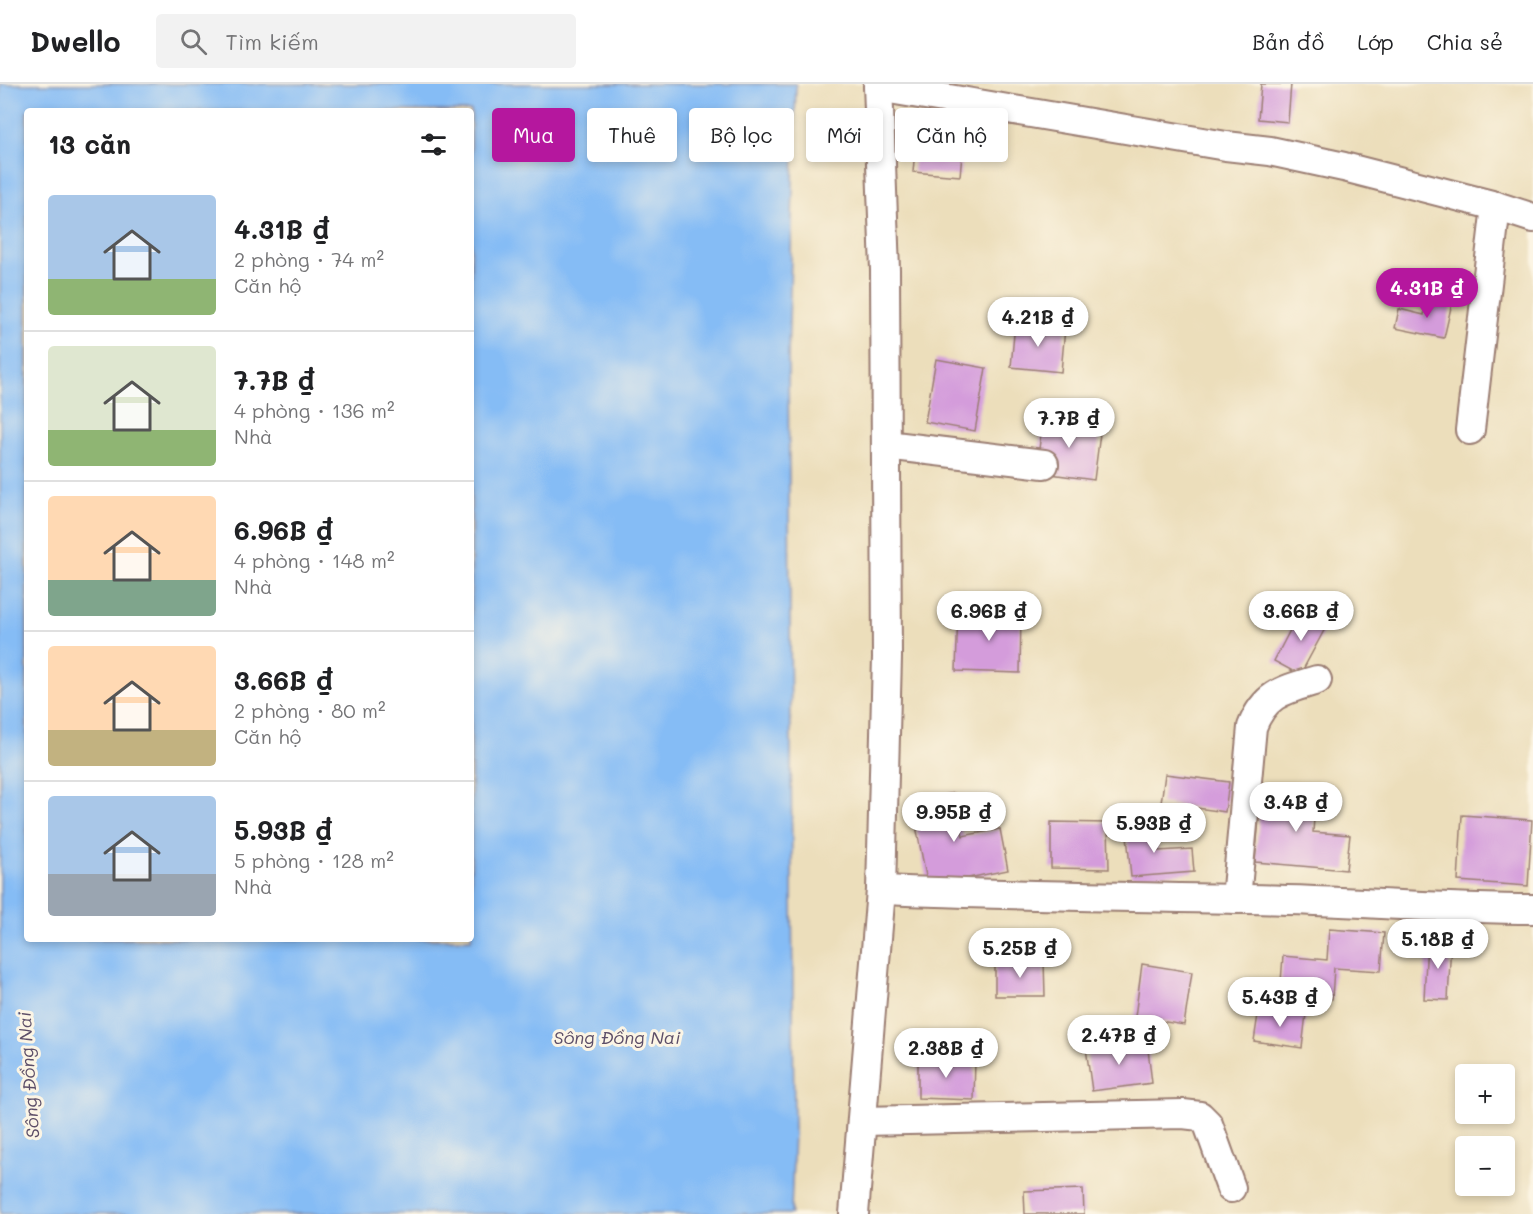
<!DOCTYPE html>
<html lang="vi">
<meta charset="utf-8">
<style>
:root{--surface:#fff;--page:#f2f2f2;--text:#202124;--muted:#757577;--line:#e0e0e0;--accent:#b5179e}
body{margin:0;font-family:Mali,sans-serif;background:var(--page);color:var(--text);height:100vh;display:flex;flex-direction:column;font-size:22px;white-space:nowrap}
*{box-sizing:border-box;margin:0}
p{font-size:20px;color:var(--muted)}
.icon{flex:none;width:33px;height:33px;fill:none;stroke:currentColor;stroke-width:2;stroke-linecap:round;stroke-linejoin:round}
.map{position:relative;flex:1;overflow:hidden}
.side{position:absolute;left:24px;top:24px;width:450px;height:834px;display:flex;flex-direction:column;background:var(--surface);border-radius:6px;box-shadow:0 3px 9px #0003}
.side>*{flex:none}
.banner{position:absolute;left:492px;top:24px;width:570px;height:54px;display:flex;gap:12px}
.controls{position:absolute;left:1455px;top:980px;display:grid;gap:12px}
.controls a{display:grid;place-items:center;width:60px;height:60px;border-radius:6px;background:var(--surface);box-shadow:0 3px 9px #0003;font-size:30px}
.price{position:absolute;translate:-50% -51px;padding:0 14px;border-radius:21px;background:#fff;color:#222;font-size:20px;line-height:39px;filter:drop-shadow(0 2px 3px #0008)}
.price::after{content:'';position:absolute;left:50%;top:36px;width:18px;height:14px;margin-left:-9px;background:inherit;clip-path:polygon(0 0,100% 0,50% 100%)}
.price.current{background:var(--accent);color:#fff}
ul{padding:0;list-style:none}
li{display:flex;align-items:center;gap:18px;height:150px;padding:0 24px}
li+li{border-top:2px solid var(--line)}
li span{display:grid;place-items:center;flex:none;width:168px;height:120px;border-radius:6px;color:#555}
li>.icon{margin-inline-start:auto}
span .icon{width:72px;height:72px;fill:#fffc;stroke-width:1}
li b{font-size:26px}
h2{display:flex;justify-content:space-between;align-items:center;height:72px;padding:0 24px;font-size:26px}
.chip{padding:0 21px;border-radius:6px;background:var(--surface);box-shadow:0 3px 9px #0003;font-size:21px;line-height:54px}
.chip.current{background:var(--accent);color:#fff}
header{display:flex;align-items:center;gap:36px;box-sizing:border-box;height:84px;padding:0 30px;background:var(--surface);border-bottom:2px solid var(--line)}
header strong{font-size:28px}
nav{display:flex;gap:33px;margin-inline-start:auto;font-size:21px}
.search{width:420px;height:54px;background:var(--page);display:flex;align-items:center;gap:15px;box-sizing:border-box;padding:0 21px;border-radius:6px;color:var(--muted);font-size:22px}
.map>svg:first-child{display:block}
.water{fill:#85bcf5;stroke:#686e90;stroke-width:1.5;fill-rule:evenodd}
.building{fill:#d49cdb}
.lines{fill:none;stroke-linecap:round;stroke-linejoin:round}
.street-casing{stroke:#9b7e73;stroke-width:32}
.street{stroke:#fff;stroke-width:28}
.labels{text-anchor:middle;stroke-width:6;stroke-linejoin:round;paint-order:stroke}
.water-label{font-size:18px;font-style:italic;fill:#5c4e68;stroke:#fcf5e5}
</style>
<header>
<strong>Dwello</strong>
<div class="search"><svg class="icon" aria-label="search" viewBox="0 0 24 24"><circle cx="10" cy="10" r="6"/><path d="M15 15l6 6"/></svg>Tìm kiếm</div>
<nav><a>Bản đồ</a><a>Lớp</a><a>Chia sẻ</a></nav>
</header>
<div class="map">
<svg width="1533" height="1130" viewBox="0 0 1533 1130">
<rect width="100%" height="100%" fill="#fcf5e5"/>
<filter id="ink" filterUnits="userSpaceOnUse"><feTurbulence type="fractalNoise" baseFrequency=".0167" numOctaves="2"/><feDisplacementMap in="SourceGraphic" scale="12" xChannelSelector="R" yChannelSelector="G"/><feConvolveMatrix kernelMatrix="1 2 1 2 8 2 1 2 1" color-interpolation-filters="sRGB"/></filter>
<filter id="wash" filterUnits="userSpaceOnUse"><feTurbulence type="fractalNoise" baseFrequency=".008" numOctaves="4" result="noise"/><feDisplacementMap in="SourceGraphic" scale="24" xChannelSelector="R" yChannelSelector="G"/><feGaussianBlur stdDeviation="1.35" result="paint"/><feColorMatrix in="noise" values="0 0 0 0 0 0 0 0 0 0 0 0 0 0 0 0 0 1.4 0 .05"/><feComposite in="paint" operator="in"/></filter>
<g filter="url(#wash)">
<rect width="100%" height="100%" fill="#ecdebb"/>
<path class="water" d="M0,0H796L788,274L794,1046L791,1130H0ZM27,27H471V855H27Z"/>
<g id="blocks">
<g class="building">
<polygon points="1261,0 1291,0 1288,38 1258,35"/>
<polygon points="916,55 963,60 960,92 913,88"/>
<polygon points="1427,214 1452,219 1444,254 1395,244 1399,225 1424,231"/>
<polygon points="1015,239 1065,244 1061,288 1011,283"/>
<polygon points="936,275 986,284 975,347 925,338"/>
<polygon points="1043,334 1101,342 1094,396 1036,388"/>
<polygon points="1301,525 1328,539 1300,591 1274,577"/>
<polygon points="958,526 1021,528 1020,589 956,587"/>
<polygon points="1165,690 1229,698 1225,728 1161,719"/>
<polygon points="1262,703 1316,708 1313,748 1350,751 1346,786 1255,778"/>
<polygon points="954,709 963,752 1000,745 1008,786 928,802 911,717"/>
<polygon points="1462,731 1532,736 1528,802 1458,797"/>
<polygon points="1051,738 1108,739 1109,785 1051,784"/>
<polygon points="1156,739 1158,767 1192,765 1194,788 1131,793 1126,741"/>
<polygon points="1329,845 1384,849 1381,887 1334,884 1332,915 1280,911 1283,872 1327,876"/>
<polygon points="1427,856 1451,857 1448,916 1424,915"/>
<polygon points="995,877 1044,877 1045,912 995,912"/>
<polygon points="1142,880 1192,888 1184,941 1135,933"/>
<polygon points="1259,924 1306,930 1302,964 1254,957"/>
<polygon points="1147,957 1152,999 1092,1007 1086,964"/>
<polygon points="918,974 975,975 974,1016 918,1014"/>
<polygon points="1083,1105 1084,1130 1025,1130 1024,1107"/>
</g>
</g>
</g>
<g filter="url(#ink)">
<use href="#blocks" fill-opacity="0" stroke="#9b7e73" stroke-width="1.5"/>
<g class="lines">
<g class="street-casing">
<g id="street">
<polyline points="878,3 1226,62 1270,67 1344,83 1496,122 1533,134"/>
<polyline points="1470,346 1496,122"/>
<polyline points="886,361 1044,380"/>
<path d="M881,806C1003,811 1124,813 1246,815C1342,816 1437,825 1533,825"/>
<path d="M1236,815L1252,643C1265,609 1284,606 1317,596"/>
<polyline points="862,1037 1183,1030 1200,1032 1208,1040 1231,1104"/>
<polyline points="854,1130 881,806 887,573 885,186 878,0"/>
</g>
</g>
<use href="#street" class="street"/>
</g>
</g>
<g class="labels">
<g class="water-label">
<text x="617" y="960">Sông Đồng Nai</text>
<text transform="translate(29 991) rotate(-94)" y="6">Sông Đồng Nai</text>
</g>
</g>
</svg>
<div class="controls">
<a>+</a>
<a>−</a>
</div>
<b class="price current" style="left:1427px;top:235px">4.31B ₫</b>
<b class="price" style="left:1038px;top:264px">4.21B ₫</b>
<b class="price" style="left:1069px;top:365px">7.7B ₫</b>
<b class="price" style="left:989px;top:558px">6.96B ₫</b>
<b class="price" style="left:1301px;top:558px">3.66B ₫</b>
<b class="price" style="left:1296px;top:749px">3.4B ₫</b>
<b class="price" style="left:954px;top:759px">9.95B ₫</b>
<b class="price" style="left:1154px;top:770px">5.93B ₫</b>
<b class="price" style="left:1438px;top:886px">5.18B ₫</b>
<b class="price" style="left:1020px;top:895px">5.25B ₫</b>
<b class="price" style="left:1280px;top:944px">5.43B ₫</b>
<b class="price" style="left:1119px;top:982px">2.47B ₫</b>
<b class="price" style="left:946px;top:995px">2.38B ₫</b>
<div class="banner">
<a class="chip current">Mua</a>
<a class="chip">Thuê</a>
<a class="chip">Bộ lọc</a>
<a class="chip">Mới</a>
<a class="chip">Căn hộ</a>
</div>
<section class="side">
<h2>13 căn<svg class="icon" aria-label="filters" viewBox="0 0 24 24"><path d="M4 7h16M4 17h16"/><circle cx="9" cy="7" r="2"/><circle cx="15" cy="17" r="2"/></svg></h2>
<ul>
<li><span style="background:linear-gradient(#a9c7e8 70%,#8fb573 0)"><svg class="icon" aria-label="home" viewBox="0 0 24 24"><path d="M3 11l9-7 9 7M6 9v11h12V9"/></svg></span><div><b>4.31B ₫</b><p>2 phòng · 74 m²</p><p>Căn hộ</p></div></li>
<li><span style="background:linear-gradient(#dfe7d0 70%,#8fb573 0)"><svg class="icon" aria-label="home" viewBox="0 0 24 24"><path d="M3 11l9-7 9 7M6 9v11h12V9"/></svg></span><div><b>7.7B ₫</b><p>4 phòng · 136 m²</p><p>Nhà</p></div></li>
<li><span style="background:linear-gradient(#ffd9b3 70%,#7fa58c 0)"><svg class="icon" aria-label="home" viewBox="0 0 24 24"><path d="M3 11l9-7 9 7M6 9v11h12V9"/></svg></span><div><b>6.96B ₫</b><p>4 phòng · 148 m²</p><p>Nhà</p></div></li>
<li><span style="background:linear-gradient(#ffd9b3 70%,#c2b280 0)"><svg class="icon" aria-label="home" viewBox="0 0 24 24"><path d="M3 11l9-7 9 7M6 9v11h12V9"/></svg></span><div><b>3.66B ₫</b><p>2 phòng · 80 m²</p><p>Căn hộ</p></div></li>
<li><span style="background:linear-gradient(#a9c7e8 65%,#9aa5b1 0)"><svg class="icon" aria-label="home" viewBox="0 0 24 24"><path d="M3 11l9-7 9 7M6 9v11h12V9"/></svg></span><div><b>5.93B ₫</b><p>5 phòng · 128 m²</p><p>Nhà</p></div></li>
</ul>
</section>
</div>
